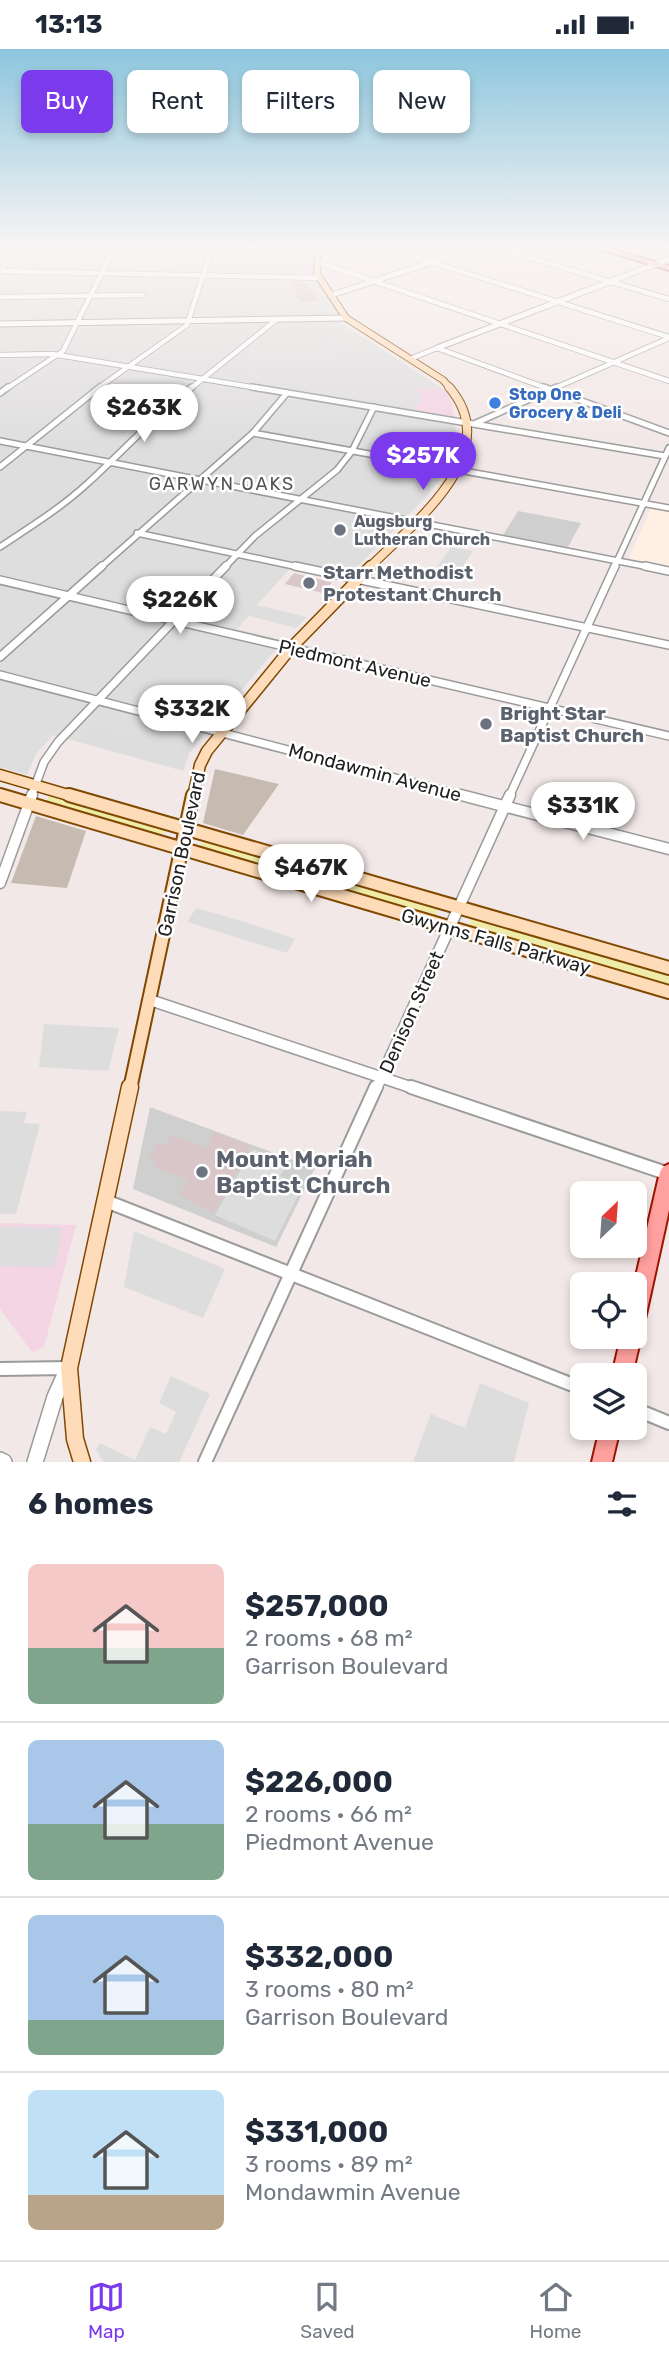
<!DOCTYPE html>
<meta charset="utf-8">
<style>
:root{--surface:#fff;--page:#f2f2f3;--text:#1f2937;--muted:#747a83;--line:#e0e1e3;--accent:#7c3aed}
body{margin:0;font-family:Rubik,sans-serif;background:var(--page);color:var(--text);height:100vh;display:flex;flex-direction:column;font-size:26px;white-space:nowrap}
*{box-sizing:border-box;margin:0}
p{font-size:23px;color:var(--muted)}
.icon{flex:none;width:38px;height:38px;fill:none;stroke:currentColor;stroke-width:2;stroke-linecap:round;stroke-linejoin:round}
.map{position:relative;height:1413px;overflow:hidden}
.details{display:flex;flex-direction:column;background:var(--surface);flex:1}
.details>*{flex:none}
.hud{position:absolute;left:21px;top:21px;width:628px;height:63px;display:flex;gap:14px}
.needle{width:46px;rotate:25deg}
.controls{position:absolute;left:570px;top:1132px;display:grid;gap:14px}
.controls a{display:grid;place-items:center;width:77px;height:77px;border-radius:10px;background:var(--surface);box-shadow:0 4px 10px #0003;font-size:35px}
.price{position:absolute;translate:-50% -60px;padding:0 16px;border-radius:24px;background:#fff;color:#222;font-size:23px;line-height:46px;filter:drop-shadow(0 2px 4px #0008)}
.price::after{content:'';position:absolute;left:50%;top:42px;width:21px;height:16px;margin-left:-10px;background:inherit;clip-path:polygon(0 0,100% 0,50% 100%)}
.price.current{background:var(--accent);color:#fff}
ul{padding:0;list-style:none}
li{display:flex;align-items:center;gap:21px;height:175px;padding:0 28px}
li+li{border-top:2px solid var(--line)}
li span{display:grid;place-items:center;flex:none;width:196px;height:140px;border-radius:10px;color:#555}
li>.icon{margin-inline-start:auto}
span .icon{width:84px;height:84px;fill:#fffc;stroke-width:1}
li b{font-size:30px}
h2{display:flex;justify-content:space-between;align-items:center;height:84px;padding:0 28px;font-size:30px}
.pill{padding:0 24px;border-radius:10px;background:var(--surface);box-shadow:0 4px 10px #0003;font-size:24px;line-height:63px}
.pill.current{background:var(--accent);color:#fff}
.status{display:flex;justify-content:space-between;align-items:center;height:49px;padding:0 35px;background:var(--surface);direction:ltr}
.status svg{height:19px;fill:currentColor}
.menu{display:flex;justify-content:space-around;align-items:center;height:98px;border-top:2px solid var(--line);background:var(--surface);font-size:19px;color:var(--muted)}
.menu a{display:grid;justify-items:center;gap:4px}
.menu .current{color:var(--accent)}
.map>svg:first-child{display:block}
.residential{fill:#dfdede}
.commercial{fill:#f3d5e4}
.education{fill:#fff0e3}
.religious{fill:#cfcfcf}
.construction{fill:#c7bbb1}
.grass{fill:#efecaa}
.parking{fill:#ddd}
.building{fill:#d9c6c8}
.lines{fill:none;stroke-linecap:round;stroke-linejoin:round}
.minor-far4-casing{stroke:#9b9b9b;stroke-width:6}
.minor-far3-casing{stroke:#9b9b9b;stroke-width:8}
.minor-far2-casing{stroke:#9b9b9b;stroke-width:10}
.minor-far1-casing{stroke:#9b9b9b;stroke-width:13}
.minor-casing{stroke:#9b9b9b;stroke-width:16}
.tertiary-far1-casing{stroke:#9b9b9b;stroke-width:7}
.tertiary-casing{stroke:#9b9b9b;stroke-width:18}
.secondary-far4-casing{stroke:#804800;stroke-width:8}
.secondary-far3-casing{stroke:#804800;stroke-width:10}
.secondary-far2-casing{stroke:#804800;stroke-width:13}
.secondary-far1-casing{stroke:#804800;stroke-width:16}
.secondary-casing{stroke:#804800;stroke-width:19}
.primary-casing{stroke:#9e1400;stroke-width:4}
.minor-far4{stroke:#fff;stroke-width:4.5}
.minor-far3{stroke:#fff;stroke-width:5}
.minor-far2{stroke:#fff;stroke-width:7}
.minor-far1{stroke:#fff;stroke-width:10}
.minor{stroke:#fff;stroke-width:12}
.tertiary-far1{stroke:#fff;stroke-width:5}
.tertiary{stroke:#fff;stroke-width:15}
.secondary-far4{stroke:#fedcb9;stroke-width:6}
.secondary-far3{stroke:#fedcb9;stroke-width:8}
.secondary-far2{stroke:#fedcb9;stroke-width:10}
.secondary-far1{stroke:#fedcb9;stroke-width:12}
.secondary{stroke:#fedcb9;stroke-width:16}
.primary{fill:#ffa19f;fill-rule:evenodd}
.shop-dot{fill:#3f7fe0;stroke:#fff;stroke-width:2.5}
.worship-dot{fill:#6b7280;stroke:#fff;stroke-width:2.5}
.labels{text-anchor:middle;stroke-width:5;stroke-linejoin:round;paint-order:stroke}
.far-shop-label{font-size:16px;font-weight:bold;fill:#366cbe;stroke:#fff;text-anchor:start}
.far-worship-label{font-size:16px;font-weight:bold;fill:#5b616d;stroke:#fff;text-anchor:start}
.far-neighbourhood-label{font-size:18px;letter-spacing:2px;fill:#545454;stroke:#fff}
.worship-label{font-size:19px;font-weight:bold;fill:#5b616d;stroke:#fff;text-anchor:start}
.street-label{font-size:19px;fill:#212121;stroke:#fff}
.near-worship-label{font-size:23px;font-weight:bold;fill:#5b616d;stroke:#fff;text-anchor:start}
</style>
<div class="status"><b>13:13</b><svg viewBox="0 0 49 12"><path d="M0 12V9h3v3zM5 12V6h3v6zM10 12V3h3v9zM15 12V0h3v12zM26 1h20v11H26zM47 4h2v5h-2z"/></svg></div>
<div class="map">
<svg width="669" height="1413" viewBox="0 0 669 1413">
<rect width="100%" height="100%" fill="#f2e8e7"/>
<g class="residential">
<polygon points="17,199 271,199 318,202 317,219 346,269 0,275 0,223"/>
<polygon points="338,272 442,339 416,340 422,349 414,362 454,369 457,389 453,407 443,426 426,448 350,525 295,514 257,556 307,568 296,579 249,567 237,580 283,592 202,688 153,675 139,691 89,677 75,692 53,686 36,705 27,726 0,718 0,423 80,357 195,275"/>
<polygon points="135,275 181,275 73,354 0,413 0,277"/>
</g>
<g class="commercial">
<polygon points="442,339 451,349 454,369 413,362 422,349 415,340"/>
<polygon points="0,1174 76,1176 44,1298 32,1303 0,1260"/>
</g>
<polygon class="education" points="651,460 669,463 669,517 629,509"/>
<g class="religious">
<polygon points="518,462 581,474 568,498 503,486"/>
<polygon points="150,1058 315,1119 276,1198 133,1140"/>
</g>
<g class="construction">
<polygon points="215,720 279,735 243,786 203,774"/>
<polygon points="36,767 86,782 67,839 11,834"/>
</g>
<g class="grass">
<polygon points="54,746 166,779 166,782 160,788 45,754 49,747"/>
<polygon points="206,789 439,858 435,868 431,869 201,800 202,792"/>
<polygon points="476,868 669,923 669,938 469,878 471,870"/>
</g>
<g class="parking">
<polygon points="264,239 284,239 290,244 287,255 258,254 259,244 263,244"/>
<polygon points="325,284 357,306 353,308 386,307 388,314 351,315 350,308 340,308 308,285"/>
<polygon points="451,498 473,502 453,532 430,528"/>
<polygon points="153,674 202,688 190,703 183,722 75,692 89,677 139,690"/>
<polygon points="196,859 245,873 295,890 287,904 187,873"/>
<polygon points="44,975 119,979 108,1022 39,1018"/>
<polygon points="0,1062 27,1063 24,1074 40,1075 16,1165 0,1165"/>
<polygon points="253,1100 287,1114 280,1127 293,1133 292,1137 301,1141 275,1192 215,1166"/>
<polygon points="0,1178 62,1179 55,1218 0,1217"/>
<polygon points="134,1182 225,1220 203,1269 124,1238"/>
<polygon points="171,1327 210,1345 179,1413 104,1413 96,1401 100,1394 135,1411 150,1378 166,1385 176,1363 159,1354"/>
<polygon points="480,1334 529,1354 514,1413 413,1413 431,1365 465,1379"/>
</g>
<g class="building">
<polygon points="290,233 307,234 318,252 301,253"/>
<polygon points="294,524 309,528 332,533 323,544 285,535"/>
<polygon points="214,1083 250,1097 214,1164 179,1146 188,1131 153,1117 157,1111 149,1108 158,1094 166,1097 172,1086 206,1099"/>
</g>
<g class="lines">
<g class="minor-far4-casing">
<g id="minor-far4">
<polyline points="184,199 318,202"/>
<polyline points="387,199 669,288"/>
<polyline points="497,199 669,250"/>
<polyline points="317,213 669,332"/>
<polyline points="0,222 320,229"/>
<polyline points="0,223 17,199"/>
<polyline points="0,248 143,246"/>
<polyline points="0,306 52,305 263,340"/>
<polyline points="410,310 437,299 549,340"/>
<polyline points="6,340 63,302 114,199"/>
<polyline points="97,340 187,276 212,199"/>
<polyline points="190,340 276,271"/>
<polyline points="553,340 669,289"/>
</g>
</g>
<g class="minor-far3-casing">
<g id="minor-far3">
<polyline points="252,338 665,407"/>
<polyline points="544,338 669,384"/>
<polyline points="0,344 8,338"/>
<polyline points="476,374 557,338"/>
<polyline points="253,384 669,459"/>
<polyline points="0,392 654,519"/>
<polyline points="0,418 100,338"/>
<polyline points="137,484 303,519"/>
<path d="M0,498C30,478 61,459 88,434C124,401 153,369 192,338"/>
<polyline points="100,519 253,384 287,344"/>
<polyline points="224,519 255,487 337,421 352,402 374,358"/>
<polyline points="614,519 669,399"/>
</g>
</g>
<g class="minor-far2-casing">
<g id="minor-far2">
<polyline points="295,517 669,596"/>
<polyline points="645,517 669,522"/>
<polyline points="0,531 669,687"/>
<polyline points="0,608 102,517"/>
<polyline points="0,626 468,748"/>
<polyline points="31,748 44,713 58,693 226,517"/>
<polyline points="509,748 615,517"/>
</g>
</g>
<g class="minor-far1-casing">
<g id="minor-far1">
<polyline points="461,746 669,800"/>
<polyline points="0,834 32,746"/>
<polyline points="150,951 416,1040"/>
<polyline points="376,1040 510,746"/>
</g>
</g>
<g class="minor-casing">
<g id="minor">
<polyline points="411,1038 669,1125"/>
<polyline points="106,1152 583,1340"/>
<polyline points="0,1320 69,1319"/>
<polyline points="635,1360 669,1374"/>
<polyline points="205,1413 376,1038"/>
</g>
</g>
<g class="tertiary-far1-casing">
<g id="tertiary-far1">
<polyline points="332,246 474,199"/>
<polyline points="0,275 346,269"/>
<polyline points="437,299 669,210"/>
</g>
</g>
<g class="tertiary-casing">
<g id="tertiary">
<polyline points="0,1411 4,1413"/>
<polyline points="35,1413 55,1348 68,1319"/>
</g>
</g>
<g class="secondary-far4-casing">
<polyline id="secondary-far4" points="318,199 317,225 346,269 443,331 451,340"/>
</g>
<g class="secondary-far3-casing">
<path id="secondary-far3" d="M369,519C412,475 507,405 449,338"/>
</g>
<g class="secondary-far2-casing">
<g id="secondary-far2">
<polyline points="0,726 75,748"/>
<polyline points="0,746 6,748"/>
<polyline points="193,748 200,716 207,702 291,599 371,517"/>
</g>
</g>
<g class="secondary-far1-casing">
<g id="secondary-far1">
<polyline points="0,746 669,943"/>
<polyline points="69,746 669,919"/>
<polyline points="130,1040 193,746"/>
</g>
</g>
<g class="secondary-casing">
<polyline id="secondary" points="82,1413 75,1390 69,1319 130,1038"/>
</g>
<g class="primary-casing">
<g id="primary">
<polygon points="596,199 607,199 669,217 669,221"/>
<polygon points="669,1115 669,1161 645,1270 642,1277 635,1279 635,1236 634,1236 660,1123 663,1118"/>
<polygon points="635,1280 641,1288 632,1326 612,1326 621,1288 635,1288"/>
<polygon points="600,1379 620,1379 612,1413 592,1413"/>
</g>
</g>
<use href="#minor-far4" class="minor-far4"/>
<use href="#minor-far3" class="minor-far3"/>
<use href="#minor-far2" class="minor-far2"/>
<use href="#minor-far1" class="minor-far1"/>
<use href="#minor" class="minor"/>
<use href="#tertiary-far1" class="tertiary-far1"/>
<use href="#tertiary" class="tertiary"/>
<use href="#secondary-far4" class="secondary-far4"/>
<use href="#secondary-far3" class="secondary-far3"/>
<use href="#secondary-far2" class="secondary-far2"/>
<use href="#secondary-far1" class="secondary-far1"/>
<use href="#secondary" class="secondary"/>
<use href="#primary" class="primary"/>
</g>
<linearGradient id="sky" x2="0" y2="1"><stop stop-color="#8dc6de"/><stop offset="0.5" stop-color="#f9f5f4"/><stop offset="1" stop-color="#f9f5f4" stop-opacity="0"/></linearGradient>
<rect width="669" height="397" fill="url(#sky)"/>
<circle class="shop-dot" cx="495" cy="354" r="7"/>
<g class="worship-dot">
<circle cx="340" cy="481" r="7"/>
<circle cx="309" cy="534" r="7"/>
<circle cx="486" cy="675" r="7"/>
<circle cx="202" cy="1123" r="7"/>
</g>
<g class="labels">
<g class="far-shop-label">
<text x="509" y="351">Stop One<tspan x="509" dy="18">Grocery &amp; Deli</tspan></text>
</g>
<g class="far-worship-label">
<text x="354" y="478">Augsburg<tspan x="354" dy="18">Lutheran Church</tspan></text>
</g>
<g class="far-neighbourhood-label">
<text x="222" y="441">GARWYN OAKS</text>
</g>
<g class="worship-label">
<text x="323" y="530">Starr Methodist<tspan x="323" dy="22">Protestant Church</tspan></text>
<text x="500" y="671">Bright Star<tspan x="500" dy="22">Baptist Church</tspan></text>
</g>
<g class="street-label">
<text transform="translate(355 614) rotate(13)" y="7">Piedmont Avenue</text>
<text transform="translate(375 723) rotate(15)" y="7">Mondawmin Avenue</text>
<text transform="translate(181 805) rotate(-78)" y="7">Garrison Boulevard</text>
<text transform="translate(496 892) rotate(16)" y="7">Gwynns Falls Parkway</text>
<text transform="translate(411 963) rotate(-66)" y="7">Denison Street</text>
</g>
<g class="near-worship-label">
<text x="216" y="1118">Mount Moriah<tspan x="216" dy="26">Baptist Church</tspan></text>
</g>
</g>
</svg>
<div class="controls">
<a><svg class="needle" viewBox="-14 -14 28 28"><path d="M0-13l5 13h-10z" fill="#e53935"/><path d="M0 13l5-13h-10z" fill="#747a83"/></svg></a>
<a><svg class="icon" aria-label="locate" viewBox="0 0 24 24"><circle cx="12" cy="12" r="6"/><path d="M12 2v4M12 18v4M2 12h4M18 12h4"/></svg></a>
<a><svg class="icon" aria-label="layers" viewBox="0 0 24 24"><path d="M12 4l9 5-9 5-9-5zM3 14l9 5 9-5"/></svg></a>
</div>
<b class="price" style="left:144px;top:395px">$263K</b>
<b class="price current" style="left:423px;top:443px">$257K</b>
<b class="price" style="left:180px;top:587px">$226K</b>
<b class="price" style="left:192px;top:696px">$332K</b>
<b class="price" style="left:583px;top:793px">$331K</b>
<b class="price" style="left:311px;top:855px">$467K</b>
<div class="hud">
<a class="pill current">Buy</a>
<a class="pill">Rent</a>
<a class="pill">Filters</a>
<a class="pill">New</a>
</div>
</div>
<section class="details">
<h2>6 homes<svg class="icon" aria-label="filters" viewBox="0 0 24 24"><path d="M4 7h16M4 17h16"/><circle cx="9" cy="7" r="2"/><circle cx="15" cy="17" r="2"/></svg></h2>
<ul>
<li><span style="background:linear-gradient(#f6c9c9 60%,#7fa58c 0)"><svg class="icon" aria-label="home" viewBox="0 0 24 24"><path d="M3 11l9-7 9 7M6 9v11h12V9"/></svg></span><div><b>$257,000</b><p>2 rooms · 68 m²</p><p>Garrison Boulevard</p></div></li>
<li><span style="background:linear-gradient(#a9c7e8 60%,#7fa58c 0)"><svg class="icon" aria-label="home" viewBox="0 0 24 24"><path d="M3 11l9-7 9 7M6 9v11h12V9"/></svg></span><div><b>$226,000</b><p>2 rooms · 66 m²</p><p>Piedmont Avenue</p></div></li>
<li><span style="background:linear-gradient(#a9c7e8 75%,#7fa58c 0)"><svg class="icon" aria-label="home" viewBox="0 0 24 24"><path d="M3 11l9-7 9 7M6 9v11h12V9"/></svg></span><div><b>$332,000</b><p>3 rooms · 80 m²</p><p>Garrison Boulevard</p></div></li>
<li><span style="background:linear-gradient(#bfe0f5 75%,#b9a48a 0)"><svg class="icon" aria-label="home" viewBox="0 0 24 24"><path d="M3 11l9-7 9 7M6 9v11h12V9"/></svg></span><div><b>$331,000</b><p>3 rooms · 89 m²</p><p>Mondawmin Avenue</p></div></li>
</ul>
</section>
<nav class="menu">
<a class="current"><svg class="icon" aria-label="map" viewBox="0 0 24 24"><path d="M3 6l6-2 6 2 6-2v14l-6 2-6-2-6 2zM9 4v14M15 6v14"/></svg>Map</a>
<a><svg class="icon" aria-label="saved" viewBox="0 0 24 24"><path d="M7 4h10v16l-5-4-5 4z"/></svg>Saved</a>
<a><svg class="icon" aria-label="home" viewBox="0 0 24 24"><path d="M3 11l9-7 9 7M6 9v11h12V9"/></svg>Home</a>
</nav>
